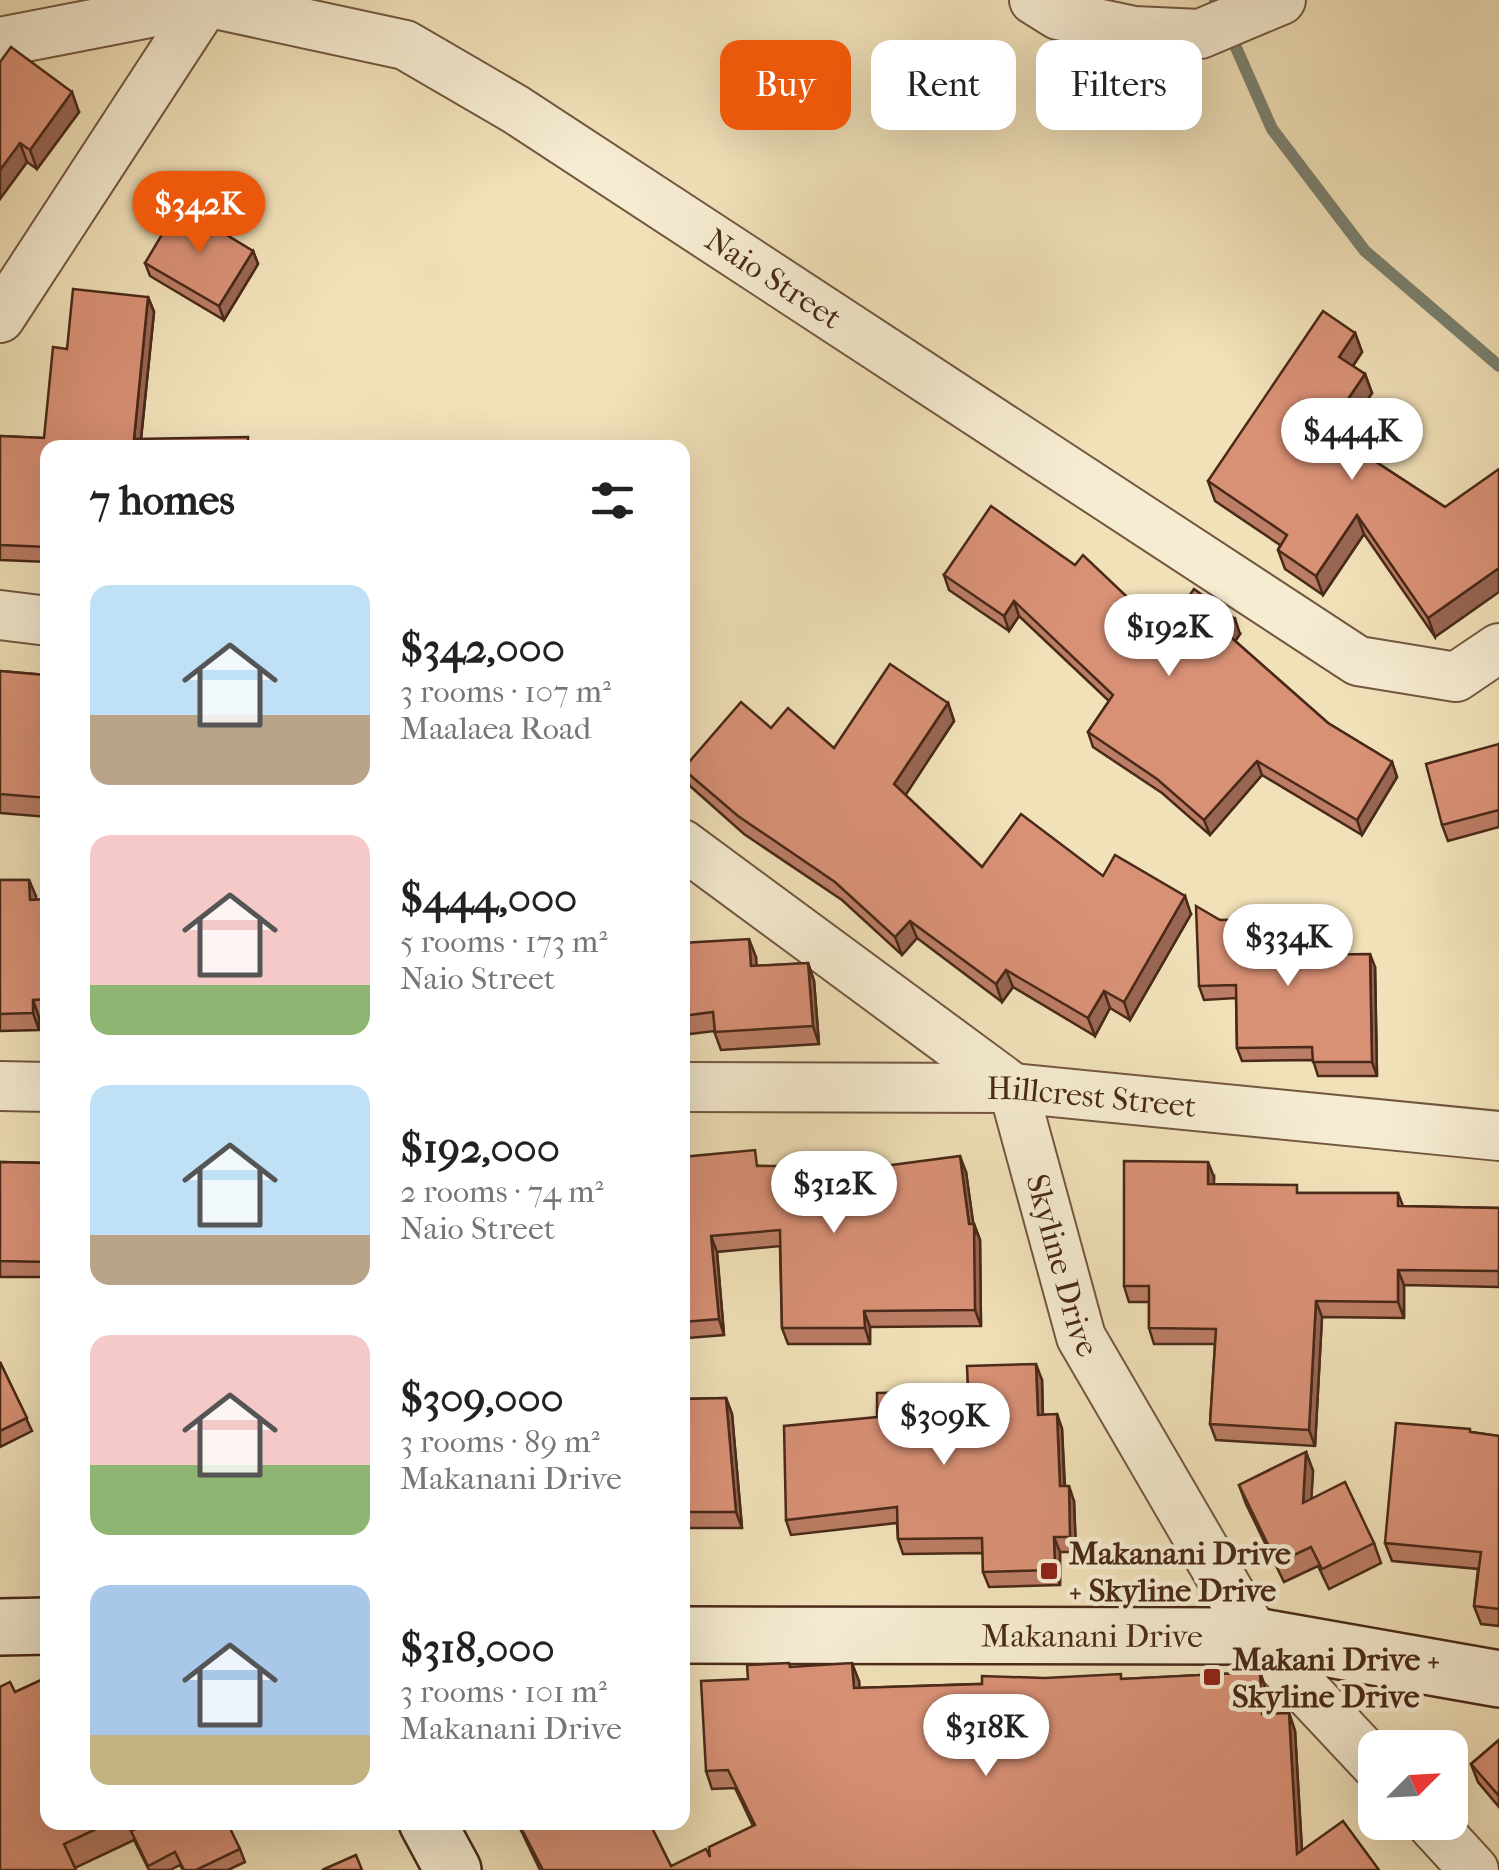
<!DOCTYPE html>
<meta charset="utf-8">
<style>
:root{--surface:#fff;--page:#f2f2f2;--text:#222;--muted:#767676;--accent:#ea580c}
body{margin:0;font-family:"IM FELL French Canon",serif;background:var(--page);color:var(--text);height:100vh;display:flex;flex-direction:column;font-size:38px;white-space:nowrap}
*{box-sizing:border-box;margin:0}
p{font-size:32px;color:var(--muted)}
.icon{flex:none;width:55px;height:55px;fill:none;stroke:currentColor;stroke-width:2;stroke-linecap:round;stroke-linejoin:round}
.map{position:relative;flex:1;overflow:hidden}
.drawer{position:absolute;left:40px;top:440px;width:650px;height:1390px;display:flex;flex-direction:column;background:var(--surface);border-radius:20px;box-shadow:0 10px 40px #0002}
.drawer>*{flex:none}
.guide{position:absolute;left:720px;top:40px;width:628px;height:90px;display:flex;gap:20px}
.needle{width:65px;rotate:66deg}
.tools{position:absolute;left:1358px;top:1730px;display:grid;gap:20px}
.tools a{display:grid;place-items:center;width:110px;height:110px;border-radius:20px;background:var(--surface);box-shadow:0 10px 40px #0002;font-size:50px}
.price{position:absolute;translate:-50% -85px;padding:0 22px;border-radius:35px;background:#fff;color:#222;font-size:32px;line-height:65px;filter:drop-shadow(0 2px 5px #0008)}
.price::after{content:'';position:absolute;left:50%;top:60px;width:30px;height:22px;margin-left:-15px;background:inherit;clip-path:polygon(0 0,100% 0,50% 100%)}
.price.selected{background:var(--accent);color:#fff}
ul{padding:0;list-style:none}
li{display:flex;align-items:center;gap:30px;height:250px;padding:0 50px}
li span{display:grid;place-items:center;flex:none;width:280px;height:200px;border-radius:20px;color:#555}
li>.icon{margin-inline-start:auto}
span .icon{width:120px;height:120px;fill:#fffc;stroke-width:1}
li b{font-size:42px}
h2{display:flex;justify-content:space-between;align-items:center;height:120px;padding:0 50px;font-size:42px}
.tag{padding:0 35px;border-radius:20px;background:var(--surface);box-shadow:0 10px 40px #0002;font-size:35px;line-height:90px}
.tag.selected{background:var(--accent);color:#fff}
.map>svg:first-child{display:block}
.lines{fill:none;stroke-linecap:round;stroke-linejoin:round}
.stream{stroke:#7a8271;stroke-width:12}
.street-casing{stroke:#735740;stroke-width:52}
.secondary-casing{stroke:#492918;stroke-width:60}
.street{stroke:#f6ecd2;stroke-width:48}
.secondary{stroke:#f6ecd2;stroke-width:55}
.wall{fill:#bb7d65;stroke:#492918;stroke-width:2.5}
.shaded-wall{fill:#986653;stroke:#492918;stroke-width:2.5}
.building{fill:#d99176;stroke:#492918;stroke-width:2.5}
.poi-dot{fill:#8f2418;stroke:#f6ecd2;stroke-width:4}
.labels{text-anchor:middle;stroke-width:9;stroke-linejoin:round;paint-order:stroke}
.street-label{font-size:32px;fill:#492918;stroke:#f6ecd2}
.poi-label{font-size:32px;font-weight:bold;fill:#492918;stroke:#f6ecd2;text-anchor:start}
</style>
<div class="map">
<svg width="1499" height="1870" viewBox="0 0 1499 1870">
<rect width="100%" height="100%" fill="#f1e1b9"/>
<filter id="stains"><feTurbulence type="fractalNoise" baseFrequency=".002" numOctaves="4"/><feColorMatrix values="0 0 0 0 .2 0 0 0 0 .09 0 0 0 0 .02 0 0 0 .5 -.17"/></filter>
<radialGradient id="worn" r=".72"><stop offset=".6" stop-color="#630" stop-opacity="0"/><stop offset="1" stop-color="#630" stop-opacity=".3"/></radialGradient>
<g class="lines">
<polyline class="stream" points="1215,0 1272,129 1365,251 1499,366"/>
<g class="street-casing">
<g id="street">
<polyline points="1034,0 1058,15 1134,31 1200,34 1281,0"/>
<path id="s1" d="M0,42L206,2L405,45L515,109L1358,661L1456,677L1499,648"/>
<polyline points="0,318 206,2"/>
<polyline points="0,615 48,621"/>
<path id="s2" d="M682,844L1013,1088L1081,1337L1255,1636L1375,1764"/>
<polyline points="0,1086 48,1087"/>
<path id="s3" d="M682,1087L1013,1088L1499,1136"/>
<polyline points="1430,1822 1474,1870"/>
</g>
</g>
<g class="secondary-casing">
<g id="secondary">
<polyline points="0,1627 48,1626"/>
<path id="s4" d="M682,1635L1255,1636L1499,1679"/>
<polyline points="427,1822 453,1870"/>
</g>
</g>
<use href="#street" class="street"/>
<use href="#secondary" class="secondary"/>
</g>
<g class="wall">
<polygon points="0,62 79,112 37,169 27,162 0,199"/>
<polygon points="253,251 258,264 224,320 150,276 145,263"/>
<polygon points="148,297 154,312 141,439 48,448 48,562 0,560 0,436 44,438 67,349"/>
<polygon points="1355,333 1362,352 1353,366 1365,374 1372,393 1341,439 1445,507 1435,637 1364,534 1323,595 1285,569 1278,550 1280,545 1215,501 1208,481"/>
<polygon points="944,575 1164,632 1240,634 1235,641 1328,723 1392,762 1397,777 1362,835 1262,775 1210,835 1162,793 1093,747 1088,732 1109,701 1019,616 1009,631 949,590"/>
<polygon points="0,671 45,675 48,682 48,817 0,813"/>
<polygon points="948,703 954,721 905,795 982,867 1103,876 1191,914 1130,1020 1110,1008 1095,1036 1013,987 1002,1002 917,938 902,955 842,900 744,834 690,786 683,769 771,728 834,748"/>
<polygon points="1499,744 1499,827 1448,841 1442,825"/>
<polygon points="0,880 29,880 36,900 48,899 48,1016 39,1017 39,1030 0,1031"/>
<polygon points="1220,920 1297,931 1298,955 1375,967 1377,1076 1318,1076 1313,1060 1242,1061 1237,1048 1236,998 1204,1000 1199,986"/>
<polygon points="682,943 756,957 756,966 808,963 814,981 819,1044 721,1050 714,1031 682,1035"/>
<polygon points="682,1157 761,1166 966,1172 973,1224 974,1224 980,1240 981,1326 870,1327 870,1344 788,1344 782,1328 780,1246 717,1252 724,1335 688,1338 683,1322"/>
<polygon points="0,1162 48,1163 48,1277 0,1277"/>
<polygon points="1214,1177 1214,1184 1300,1193 1398,1193 1403,1206 1499,1208 1499,1287 1404,1285 1404,1318 1322,1317 1315,1446 1216,1440 1210,1424 1215,1344 1154,1344 1149,1328 1149,1302 1129,1302 1124,1286"/>
<polygon points="0,1362 32,1431 0,1447"/>
<polygon points="1042,1380 1043,1415 1057,1414 1062,1429 1065,1486 1074,1501 1076,1552 1060,1552 1060,1585 989,1587 983,1572 983,1553 903,1554 898,1539 897,1523 791,1535 786,1520 968,1391"/>
<polygon points="726,1398 732,1414 742,1528 682,1528 682,1399"/>
<polygon points="1471,1432 1499,1436 1499,1626 1481,1624 1474,1606 1478,1569 1392,1561 1385,1543"/>
<polygon points="1306,1452 1313,1471 1311,1499 1374,1543 1381,1563 1329,1589 1318,1566 1284,1582 1246,1504 1239,1485"/>
<polygon points="791,1667 859,1681 859,1688 1123,1679 1260,1672 1266,1690 1268,1714 1289,1713 1295,1731 1302,1850 1379,1870 540,1870 517,1822 649,1822 671,1866 710,1857 753,1826 735,1788 712,1789 706,1771 748,1679"/>
<polygon points="1499,1740 1499,1807 1478,1782 1471,1764"/>
<polygon points="48,1822 133,1822 135,1829 240,1849 245,1862 228,1870 183,1870 180,1865 170,1870 149,1870 134,1840 75,1868"/>
</g>
<g class="shaded-wall">
<polygon points="72,92 79,112 37,169 30,150"/>
<polygon points="20,143 27,162 0,199 0,170"/>
<polygon points="253,251 258,264 224,320 219,306"/>
<polygon points="148,297 154,312 140,448 134,439"/>
<polygon points="1355,333 1362,352 1346,376 1339,357"/>
<polygon points="1365,374 1372,393 1334,449 1327,430"/>
<polygon points="1357,515 1364,534 1323,595 1316,576"/>
<polygon points="1499,568 1499,592 1435,637 1428,618"/>
<polygon points="1014,601 1019,616 1009,631 1004,616"/>
<polygon points="1235,619 1240,634 1231,647 1225,632"/>
<polygon points="948,703 954,721 901,802 894,784"/>
<polygon points="1257,761 1262,775 1210,835 1204,820"/>
<polygon points="1392,762 1397,777 1362,835 1357,820"/>
<polygon points="29,880 36,896 36,917 30,900"/>
<polygon points="1185,896 1191,914 1130,1020 1124,1002"/>
<polygon points="1292,918 1297,931 1298,968 1293,955"/>
<polygon points="910,921 917,938 902,955 895,937"/>
<polygon points="749,939 756,957 758,984 751,966"/>
<polygon points="1370,954 1375,967 1377,1076 1372,1062"/>
<polygon points="808,963 814,981 819,1044 813,1026"/>
<polygon points="1006,970 1013,987 1002,1002 996,984"/>
<polygon points="1104,991 1110,1008 1095,1036 1088,1018"/>
<polygon points="33,1000 39,1017 39,1030 33,1013"/>
<polygon points="960,1156 966,1172 975,1235 974,1224 980,1240 981,1326 975,1310 969,1224"/>
<polygon points="1208,1162 1214,1177 1213,1200 1208,1184"/>
<polygon points="711,1236 717,1252 724,1335 719,1319"/>
<polygon points="1398,1270 1404,1285 1404,1318 1398,1302"/>
<polygon points="1316,1301 1322,1317 1315,1446 1309,1430"/>
<polygon points="864,1311 870,1327 870,1344 865,1328"/>
<polygon points="1036,1364 1042,1380 1043,1430 1038,1415"/>
<polygon points="726,1398 732,1414 742,1528 736,1512"/>
<polygon points="1057,1414 1062,1429 1065,1502 1060,1486"/>
<polygon points="1306,1452 1313,1471 1310,1523 1303,1503"/>
<polygon points="1069,1486 1074,1501 1076,1552 1070,1537"/>
<polygon points="1054,1537 1060,1552 1060,1585 1055,1570"/>
<polygon points="852,1663 859,1681 861,1706 854,1688"/>
<polygon points="1260,1672 1266,1690 1269,1732 1262,1714"/>
<polygon points="1289,1713 1295,1731 1303,1870 1297,1854"/>
</g>
<g class="building">
<polygon points="11,47 72,92 30,150 20,143 0,170 0,62"/>
<polygon points="179,206 253,251 219,306 145,263"/>
<polygon points="73,289 148,297 134,439 248,437 248,448 48,448 48,547 0,545 0,436 44,438 53,347 67,349"/>
<polygon points="1323,311 1355,333 1339,357 1365,374 1327,430 1445,507 1499,469 1499,568 1428,618 1357,515 1316,576 1278,550 1287,535 1208,481"/>
<polygon points="991,506 1075,565 1083,555 1164,632 1194,589 1235,619 1225,632 1328,723 1392,762 1357,820 1257,761 1204,820 1157,779 1088,732 1113,695 1014,601 1004,616 944,575"/>
<polygon points="890,664 948,703 894,784 982,867 1021,814 1103,876 1115,855 1185,896 1124,1002 1104,991 1088,1018 1006,970 996,984 910,921 895,937 835,882 738,816 683,769 741,702 771,728 788,708 834,748"/>
<polygon points="0,671 45,675 44,685 48,685 48,798 0,794"/>
<polygon points="1499,744 1499,810 1442,825 1426,764"/>
<polygon points="0,880 29,880 30,900 48,899 48,999 33,1000 33,1013 0,1014"/>
<polygon points="1196,906 1220,920 1292,918 1293,955 1370,954 1372,1062 1313,1062 1312,1047 1237,1048 1236,985 1199,986"/>
<polygon points="749,939 751,966 808,963 813,1026 715,1032 713,1012 682,1016 682,943"/>
<polygon points="755,1150 757,1166 884,1166 960,1156 969,1224 974,1224 975,1310 864,1311 865,1328 782,1328 780,1230 711,1236 719,1319 683,1322 682,1157"/>
<polygon points="1124,1161 1208,1162 1208,1184 1297,1185 1297,1193 1398,1193 1398,1206 1499,1208 1499,1271 1398,1270 1398,1302 1316,1301 1309,1430 1210,1424 1216,1329 1149,1328 1149,1286 1124,1286"/>
<polygon points="0,1162 48,1163 48,1262 0,1261"/>
<polygon points="0,1362 27,1418 0,1431"/>
<polygon points="1036,1364 1038,1415 1057,1414 1060,1486 1069,1486 1070,1537 1054,1537 1055,1570 983,1572 982,1538 898,1539 897,1507 786,1520 784,1426 877,1417 877,1393 968,1391 967,1366"/>
<polygon points="726,1398 736,1512 682,1512 682,1399"/>
<polygon points="1396,1423 1470,1429 1470,1432 1499,1436 1499,1609 1474,1606 1481,1552 1385,1543"/>
<polygon points="1306,1452 1303,1503 1345,1482 1374,1543 1322,1569 1311,1547 1277,1563 1239,1485"/>
<polygon points="789,1663 790,1667 852,1663 854,1688 982,1684 982,1676 1045,1678 1121,1674 1121,1679 1260,1672 1262,1714 1289,1713 1297,1854 1343,1821 1379,1870 543,1870 518,1822 649,1822 671,1866 706,1849 710,1857 709,1847 755,1825 728,1770 706,1771 701,1681 748,1679 747,1665"/>
<polygon points="41,1680 48,1695 48,1822 111,1822 64,1844 76,1870 0,1870 0,1687 10,1682 15,1692"/>
<polygon points="1499,1740 1499,1796 1471,1764"/>
<polygon points="150,1822 227,1822 240,1849 196,1870 184,1870 175,1852 148,1866 131,1831"/>
<polygon points="356,1855 362,1870 322,1870"/>
</g>
<g class="poi-dot">
<rect x="1039" y="1561" width="20" height="20" rx="5"/>
<rect x="1202" y="1667" width="20" height="20" rx="5"/>
</g>
<g class="labels">
<g class="street-label">
<text dy="11" stroke="none"><textPath href="#s1" startOffset="850">Naio Street</textPath></text>
<text dy="11" stroke="none"><textPath href="#s3" startOffset="410">Hillcrest Street</textPath></text>
<text dy="11" stroke="none"><textPath href="#s2" startOffset="595">Skyline Drive</textPath></text>
<text dy="11" stroke="none"><textPath href="#s4" startOffset="410">Makanani Drive</textPath></text>
</g>
<g class="poi-label">
<text x="1069" y="1564">Makanani Drive<tspan x="1069" dy="37">+ Skyline Drive</tspan></text>
<text x="1232" y="1670">Makani Drive +<tspan x="1232" dy="37">Skyline Drive</tspan></text>
</g>
</g>
<rect width="100%" height="100%" filter="url(#stains)"/>
<rect width="100%" height="100%" fill="url(#worn)"/>
</svg>
<div class="tools">
<a><svg class="needle" viewBox="-14 -14 28 28"><path d="M0-13l5 13h-10z" fill="#e53935"/><path d="M0 13l5-13h-10z" fill="#767676"/></svg></a>
</div>
<b class="price selected" style="left:199px;top:256px">$342K</b>
<b class="price" style="left:1352px;top:483px">$444K</b>
<b class="price" style="left:1169px;top:679px">$192K</b>
<b class="price" style="left:1288px;top:989px">$334K</b>
<b class="price" style="left:834px;top:1236px">$312K</b>
<b class="price" style="left:944px;top:1468px">$309K</b>
<b class="price" style="left:986px;top:1779px">$318K</b>
<div class="guide">
<a class="tag selected">Buy</a>
<a class="tag">Rent</a>
<a class="tag">Filters</a>
</div>
<section class="drawer">
<h2>7 homes<svg class="icon" aria-label="filters" viewBox="0 0 24 24"><path d="M4 7h16M4 17h16"/><circle cx="9" cy="7" r="2"/><circle cx="15" cy="17" r="2"/></svg></h2>
<ul>
<li><span style="background:linear-gradient(#bfe0f5 65%,#b9a48a 0)"><svg class="icon" aria-label="home" viewBox="0 0 24 24"><path d="M3 11l9-7 9 7M6 9v11h12V9"/></svg></span><div><b>$342,000</b><p>3 rooms · 107 m²</p><p>Maalaea Road</p></div></li>
<li><span style="background:linear-gradient(#f6c9c9 75%,#8fb573 0)"><svg class="icon" aria-label="home" viewBox="0 0 24 24"><path d="M3 11l9-7 9 7M6 9v11h12V9"/></svg></span><div><b>$444,000</b><p>5 rooms · 173 m²</p><p>Naio Street</p></div></li>
<li><span style="background:linear-gradient(#bfe0f5 75%,#b9a48a 0)"><svg class="icon" aria-label="home" viewBox="0 0 24 24"><path d="M3 11l9-7 9 7M6 9v11h12V9"/></svg></span><div><b>$192,000</b><p>2 rooms · 74 m²</p><p>Naio Street</p></div></li>
<li><span style="background:linear-gradient(#f6c9c9 65%,#8fb573 0)"><svg class="icon" aria-label="home" viewBox="0 0 24 24"><path d="M3 11l9-7 9 7M6 9v11h12V9"/></svg></span><div><b>$309,000</b><p>3 rooms · 89 m²</p><p>Makanani Drive</p></div></li>
<li><span style="background:linear-gradient(#a9c7e8 75%,#c2b280 0)"><svg class="icon" aria-label="home" viewBox="0 0 24 24"><path d="M3 11l9-7 9 7M6 9v11h12V9"/></svg></span><div><b>$318,000</b><p>3 rooms · 101 m²</p><p>Makanani Drive</p></div></li>
</ul>
</section>
</div>
